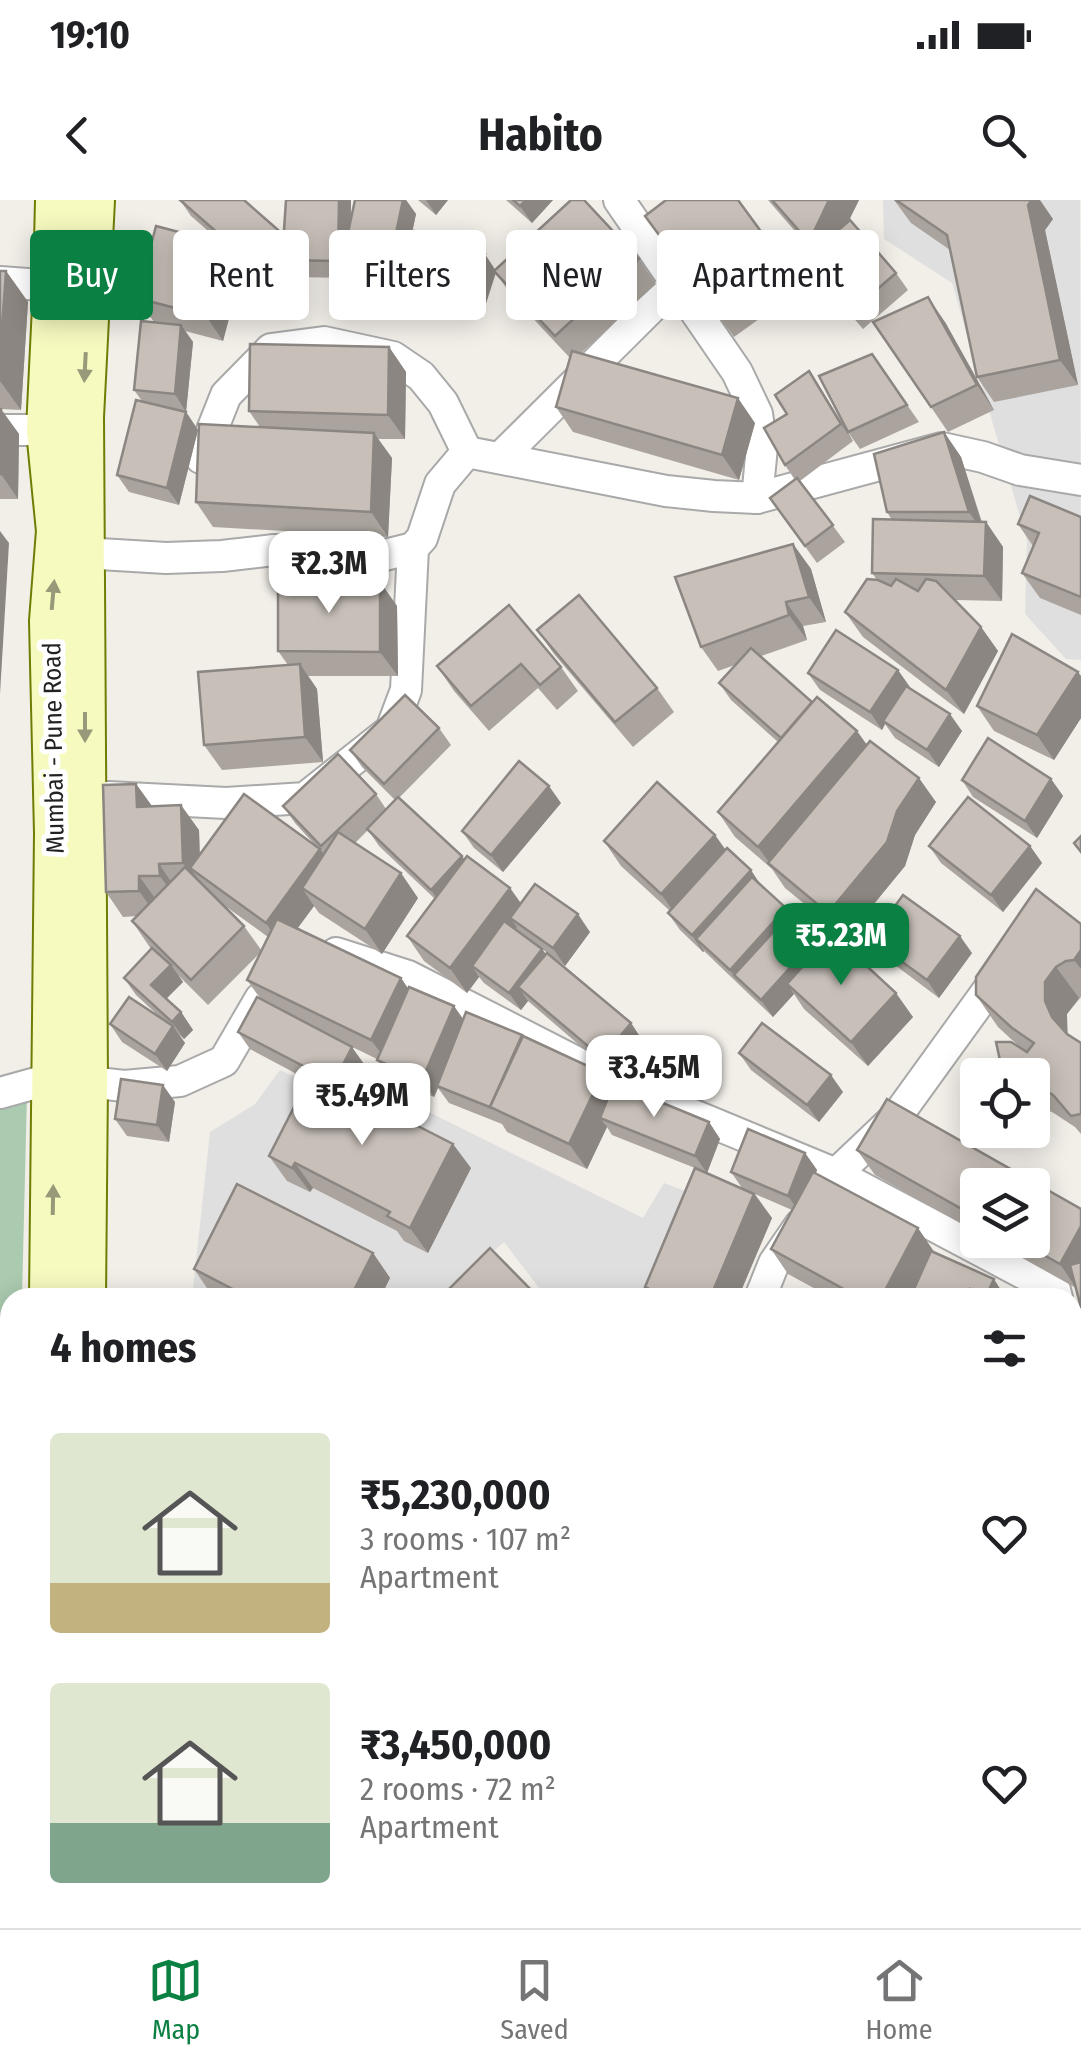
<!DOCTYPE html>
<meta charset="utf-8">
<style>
:root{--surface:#fff;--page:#f2f2f2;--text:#202124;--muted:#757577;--line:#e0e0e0;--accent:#0b8043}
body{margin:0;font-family:"Fira Sans Condensed",sans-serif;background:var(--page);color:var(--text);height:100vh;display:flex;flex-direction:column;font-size:38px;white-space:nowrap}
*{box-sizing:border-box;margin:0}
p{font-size:32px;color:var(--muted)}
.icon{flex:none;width:55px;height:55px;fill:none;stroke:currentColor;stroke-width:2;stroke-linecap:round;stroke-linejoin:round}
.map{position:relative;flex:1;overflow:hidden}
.sheet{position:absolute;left:0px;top:1088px;width:1082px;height:642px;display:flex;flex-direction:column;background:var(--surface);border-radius:30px 30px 0 0;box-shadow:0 5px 25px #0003}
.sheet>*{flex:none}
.hud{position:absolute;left:30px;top:30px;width:1022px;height:90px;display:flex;gap:20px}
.buttons{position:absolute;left:960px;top:858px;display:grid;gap:20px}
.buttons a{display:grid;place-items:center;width:90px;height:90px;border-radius:10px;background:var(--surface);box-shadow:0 5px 25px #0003;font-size:50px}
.price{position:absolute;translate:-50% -85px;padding:0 22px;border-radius:20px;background:#fff;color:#222;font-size:32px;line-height:65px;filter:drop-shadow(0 2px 5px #0008)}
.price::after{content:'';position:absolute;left:50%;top:60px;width:30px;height:22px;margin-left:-15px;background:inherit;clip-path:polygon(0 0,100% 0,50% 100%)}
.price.selected{background:var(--accent);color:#fff}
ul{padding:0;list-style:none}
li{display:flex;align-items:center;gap:30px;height:250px;padding:0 50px}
li span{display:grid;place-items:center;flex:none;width:280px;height:200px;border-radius:10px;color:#555}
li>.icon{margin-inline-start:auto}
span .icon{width:120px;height:120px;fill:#fffc;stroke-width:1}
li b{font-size:42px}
h2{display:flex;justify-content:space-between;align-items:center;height:120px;padding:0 50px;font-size:42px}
.tag{padding:0 35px;border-radius:10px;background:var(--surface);box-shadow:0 5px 25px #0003;font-size:35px;line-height:90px}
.tag.selected{background:var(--accent);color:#fff}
.status{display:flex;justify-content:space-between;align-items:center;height:70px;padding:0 50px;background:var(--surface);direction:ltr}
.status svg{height:28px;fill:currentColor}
header{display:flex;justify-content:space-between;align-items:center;height:130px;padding:0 50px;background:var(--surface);font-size:45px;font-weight:700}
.dock{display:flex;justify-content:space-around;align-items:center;height:140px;border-top:2px solid var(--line);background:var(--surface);font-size:28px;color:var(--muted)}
.dock a{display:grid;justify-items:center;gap:5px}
.dock .selected{color:var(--accent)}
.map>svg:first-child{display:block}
.residential{fill:#e0dfdf}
.cemetery{fill:#aacbaf}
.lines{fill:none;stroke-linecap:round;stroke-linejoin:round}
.service-casing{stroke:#a9a9a9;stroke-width:19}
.minor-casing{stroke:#a9a9a9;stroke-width:34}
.secondary-casing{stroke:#707d05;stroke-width:46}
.service{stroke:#fff;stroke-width:15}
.minor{stroke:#fff;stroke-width:30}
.secondary{stroke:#f7fabf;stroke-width:42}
.wall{fill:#aba49e;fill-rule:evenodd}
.shaded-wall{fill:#8b8681}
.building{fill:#c7bfb8;stroke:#8b8681;stroke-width:2.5}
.oneway{fill:#979978}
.labels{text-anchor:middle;stroke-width:10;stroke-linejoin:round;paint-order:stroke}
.street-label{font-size:25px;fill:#222;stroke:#fff}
</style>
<div class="status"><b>19:10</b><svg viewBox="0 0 49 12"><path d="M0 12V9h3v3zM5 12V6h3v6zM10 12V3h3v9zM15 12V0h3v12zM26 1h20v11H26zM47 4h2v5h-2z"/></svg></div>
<header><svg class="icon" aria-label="back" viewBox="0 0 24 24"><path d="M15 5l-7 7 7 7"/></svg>Habito<svg class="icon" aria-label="search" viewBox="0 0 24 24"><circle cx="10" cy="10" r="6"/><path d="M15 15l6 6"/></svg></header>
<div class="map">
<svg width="1081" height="1728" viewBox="0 0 1081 1728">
<rect width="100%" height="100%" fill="#f2efe9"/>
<g class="residential">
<polygon points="883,0 1080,0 1081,460 1066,459 1025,414 1027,341 952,83 884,39"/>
<polygon points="280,870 350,903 366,881 643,1018 664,983 704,998 663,1097 546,1097 504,1042 440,1097 192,1098 210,932 255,904"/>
</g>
<polygon class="cemetery" points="27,895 22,1097 10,1098 10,1375 0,1375 0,908"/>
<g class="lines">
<g class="service-casing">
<polyline id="service" points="0,1381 10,1381"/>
</g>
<g class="minor-casing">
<g id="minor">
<polyline points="619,0 737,172 757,214 762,247 757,298"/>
<polyline points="0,82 55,86"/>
<polyline points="0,230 48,230"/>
<polyline points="201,258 226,195 271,149 324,142 393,157 421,176 443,203 467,252"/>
<polyline points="500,258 676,83"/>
<polyline points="83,353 166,358 222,356 274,350 385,355 413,348 422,338 440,284 467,252 666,291 714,296 757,298 942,248 983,257 1020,270 1081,280"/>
<polyline points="108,597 226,603 305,598 391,530 406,490 413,348"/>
<polyline points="336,753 408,776 621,885 836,974 1055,1090 1057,1098"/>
<polyline points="0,893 54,878 124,886 180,881 224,861 260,799"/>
<polyline points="826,988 836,974 897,916 1004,768"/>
<polyline points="760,1098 774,1063 800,1025"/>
<polyline points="1072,1149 1081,1178"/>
<polyline points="692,1720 706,1728"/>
<polyline points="936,1720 938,1728"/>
</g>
</g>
<g class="secondary-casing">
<g id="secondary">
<polyline points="51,1098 56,633 51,421 58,331 48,230 55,86 57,0"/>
<polyline points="84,1098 86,882 82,217 93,0"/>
<polyline points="11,1728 12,1720"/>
<polyline points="62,1728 63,1720"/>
</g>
</g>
<use href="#service" class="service"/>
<use href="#minor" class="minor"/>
<use href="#secondary" class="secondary"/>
</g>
<g class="wall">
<polygon points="180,0 278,30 284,38 286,0 351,0 351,20 355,0 406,0 416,14 409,47 495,69 639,59 656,84 581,153 755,223 739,280 573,232 556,207 570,158 511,95 496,73 481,119 411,96 401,83 355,74 350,67 350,78 294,77 282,60 283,56 263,79 226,47 242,69 223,141 185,131 193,142 186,212 180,211 186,212 198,230 179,305 129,292 117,275 142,201 134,190 154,122 137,98 223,44 191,16"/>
<polygon points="418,0 448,0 436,15"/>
<polygon points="506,0 553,0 532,23"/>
<polygon points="768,0 859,0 848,22 896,73 908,90 863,129 817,76 805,59 813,52"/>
<polygon points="894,0 1053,19 1045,30 1078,185 994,202 977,177 950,50 911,23"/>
<polygon points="645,16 784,63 802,88 734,137"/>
<polygon points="0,71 6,71 28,102 21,210 0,209"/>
<polygon points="873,122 945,122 994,210 948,232"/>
<polygon points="389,147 406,172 405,239 378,239 392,258 388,337 213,327 196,302 260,227 249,211"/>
<polygon points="872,154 919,222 860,249 848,232"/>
<polygon points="809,171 853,241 800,281 845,342 817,363 770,298 795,280 785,265 787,214"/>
<polygon points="0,209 19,234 18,299 0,299"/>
<polygon points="944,232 961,257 982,322 986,322 1003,347 1002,401 955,400 981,427 998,451 964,514 863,437 845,412 877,380 872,373 892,320 887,312"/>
<polygon points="1081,317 1081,415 1040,398 1022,373 1033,346 1018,324"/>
<polygon points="793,344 811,369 826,422 803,426 807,440 761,456 812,502 936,602 915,635 905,666 846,738 785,688 772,669 735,637 718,612 778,542 731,500 719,483 735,465 718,471 701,447"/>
<polygon points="380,382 397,406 398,476 308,476 317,489 323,562 222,570 204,545 288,465 278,451"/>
<polygon points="509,405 561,467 578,491 557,510 538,488 489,531 454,491 437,466"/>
<polygon points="537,430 657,488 674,512 633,547 554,454"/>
<polygon points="808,473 910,487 909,488 962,531 939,567 895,538 885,524 882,530 820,490"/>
<polygon points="1081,476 1081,518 1054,560 994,531 977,506"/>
<path d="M439,528L451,545L399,598L464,660L510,688L521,703L590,732L565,766L542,749L546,754L631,823L642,840L614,875L528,801L521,810L484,783L479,777L467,793L424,761L407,736L435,699L379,646L368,630L355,643L418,698L382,754L319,713L314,706L297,729L401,778L408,789L463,820L523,837L603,873L613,887L709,922L720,939L707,973L742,988L731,972L805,953L817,970L816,973L935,1053L1006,1098H832L788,1074L771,1049L792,1010L755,994L772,1018L738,1098H652L645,1087L695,968L612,935L607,927L587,969L507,932L502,924L449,903L438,888L434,897L389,877L377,859L346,844L364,864L350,891L471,968L428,1053L404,1041L397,1031L313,988L310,992L287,981L269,956L308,880L250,849L238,832L260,798L247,780L262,751L208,805L178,775L183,782L166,799L181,812L193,830L184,839L178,834L185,843L167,871L122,842L110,824L162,819L136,795L124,778L151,749L132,721L137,716L123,717L106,692L136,584L152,606L199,630L200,655L316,646L295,623L283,606L376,594L386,609L395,600L362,567L350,550ZM221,703L268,737L262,751L244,726Z"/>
<polygon points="1051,579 1063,596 1037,638 973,597 962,580"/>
<polygon points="561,603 503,672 474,648 462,631"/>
<polygon points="604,641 726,650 798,725 796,727 818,750 913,817 868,866 804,809 794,794 773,817 704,751 703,752 680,730 668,713 670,711 621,666"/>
<polygon points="929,646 1030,646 1042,663 1003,712 941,663"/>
<polygon points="1081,724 1081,797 1067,814 1068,835 1081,843 1081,934 1075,927 1052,912 1036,908 1032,902 1032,875 1008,875 1001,865 1024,851 998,827 976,795"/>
<polygon points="871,739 972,753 939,798 883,756"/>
<polygon points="739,853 843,892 819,922 751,870"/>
<polygon points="175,902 169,942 127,936 115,919"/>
<polygon points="857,950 1081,1009 1076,1088 990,1040 1032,1040 978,985 978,1033 875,975"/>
<polygon points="373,1053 390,1078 380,1098 219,1098 211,1094 194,1069"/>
<polygon points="1072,1233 1078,1242 1076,1250 1081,1258 1081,1310 1072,1307"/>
<polygon points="1072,1313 1081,1319 1081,1454 1072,1455"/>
<polygon points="197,1720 258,1720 258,1728 201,1728"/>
</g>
<g class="shaded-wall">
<polygon points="339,0 351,0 350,58 343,56 350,67 350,78 338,61"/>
<polygon points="403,0 406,0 416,14 402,80 399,79 401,83 389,66"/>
<polygon points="426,0 448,0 436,15"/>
<polygon points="526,0 553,0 532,23 520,6"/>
<polygon points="829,0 859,0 826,67 809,42"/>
<polygon points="1032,0 1040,0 1053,19 1045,30 1078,185 1060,160 1028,5"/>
<polygon points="278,30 290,47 263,79 251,62"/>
<polygon points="224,44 242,69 223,141 206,116"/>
<polygon points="485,54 496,71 481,119 469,102"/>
<polygon points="6,71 28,102 21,210 0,181 0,156"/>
<polygon points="928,97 945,122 994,210 977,185"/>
<polygon points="181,125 193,142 186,212 175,194"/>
<polygon points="389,147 406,172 405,239 388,215"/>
<polygon points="809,171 821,189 853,241 841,224"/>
<polygon points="738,198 755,223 739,280 722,255"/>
<polygon points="1,209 19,234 18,299 1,274"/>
<polygon points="186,212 198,230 179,305 167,288"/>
<polygon points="944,232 961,257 985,334 986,322 1003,347 1002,401 984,376 985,335 969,312"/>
<polygon points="374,233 392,258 388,337 371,312"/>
<polygon points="0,331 9,343 0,494"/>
<polygon points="793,344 811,369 826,422 809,397"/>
<polygon points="380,382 397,406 398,476 380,452"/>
<polygon points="786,402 803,426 807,440 789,415"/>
<polygon points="981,427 998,451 964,514 946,490"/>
<polygon points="300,464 317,489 323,562 305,537"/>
<polygon points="898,470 910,487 886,523 883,521 885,524 882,530 870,512"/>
<polygon points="1078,472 1081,476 1081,518 1054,560 1037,535"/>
<polygon points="950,514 962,531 939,567 927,550"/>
<polygon points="857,531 875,556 771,665 758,647"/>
<polygon points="919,578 936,602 915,635 905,666 846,738 828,713"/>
<polygon points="1051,579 1063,596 1037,638 1025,621"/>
<polygon points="136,584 154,609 137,607"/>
<polygon points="549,586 561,603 503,672 491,655"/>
<polygon points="181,605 199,630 200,676 190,668 201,683 201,688 183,663"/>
<polygon points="715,635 733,660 679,719 661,694"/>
<polygon points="1030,646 1042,663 1003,712 991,695"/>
<polygon points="320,649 338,673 302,688 314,706 283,748 266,723"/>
<polygon points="462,656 474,673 443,707 431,690"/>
<polygon points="159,664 176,689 177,700 160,676"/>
<polygon points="751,670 762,687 696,739 704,751 703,752 692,735"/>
<polygon points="401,673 418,698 382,754 365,729"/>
<polygon points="139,676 157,701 157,716 139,691"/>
<polygon points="510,688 527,713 510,718 517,727 482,773 472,766 479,777 467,793 450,768"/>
<polygon points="786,708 798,725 744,784 734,775 742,787 730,770"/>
<polygon points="578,714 590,732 565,766 553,748"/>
<polygon points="960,736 972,753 939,798 927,780"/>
<polygon points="813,742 825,759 787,784 794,794 773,817 761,800"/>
<polygon points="542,749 554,766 518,787 528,801 521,810 509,793"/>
<polygon points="1081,750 1081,769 1074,760"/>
<polygon points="171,765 183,782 163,802 151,785"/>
<polygon points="1056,767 1079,798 1067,814 1067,832 1074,849 1052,817 1045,801 1045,782"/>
<polygon points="401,778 418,803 389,864 371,840"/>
<polygon points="896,793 913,817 868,866 851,842"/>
<polygon points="454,806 466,823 434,897 422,880"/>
<polygon points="181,812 193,830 184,839 172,822"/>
<polygon points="631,823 642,840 614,875 602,858"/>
<polygon points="173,826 185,843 167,871 155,854"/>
<polygon points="352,847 364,864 346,899 334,882"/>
<polygon points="603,873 620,898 600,918 607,927 587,969 569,944"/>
<polygon points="831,875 843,892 819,922 807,905"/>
<polygon points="163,885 175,902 169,942 157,925"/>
<polygon points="709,922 720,939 707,973 695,956"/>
<polygon points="453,944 471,968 428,1053 410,1028"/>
<polygon points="805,953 817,970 800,1013 788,996"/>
<polygon points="295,963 313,988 310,992 292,968"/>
<polygon points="754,994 772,1018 738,1098 710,1098"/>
<polygon points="1081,1026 1081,1082 1077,1089 1060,1064"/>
<polygon points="918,1028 935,1053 911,1098 881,1098"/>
<polygon points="373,1053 390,1078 380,1098 350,1098"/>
<polygon points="994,1079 1006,1098 987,1098 986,1096"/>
<polygon points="970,1089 976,1098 966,1098"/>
<polygon points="1072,1233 1078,1242 1076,1250 1081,1258 1081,1304 1072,1292"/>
<polygon points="144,1720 164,1720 163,1728 143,1728"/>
<polygon points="248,1720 258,1720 258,1728 254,1728"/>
<polygon points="346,1720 358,1720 361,1728 348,1728"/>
<polygon points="487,1720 504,1720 504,1728 488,1728"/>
</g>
<g class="building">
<polygon points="180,0 244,0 278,30 251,62"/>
<polygon points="286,0 339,0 338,61 282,60"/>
<polygon points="355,0 403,0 389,66 343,56"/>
<polygon points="513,0 526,0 520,6"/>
<polygon points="571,0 584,0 639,59 555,136 494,71"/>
<polygon points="666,0 738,0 784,63 716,112 645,16"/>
<polygon points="772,0 829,0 809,42"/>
<polygon points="896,0 1032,0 1028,5 1060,160 977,177 947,35"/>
<polygon points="850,20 896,73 851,112 805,59"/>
<polygon points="156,26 224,44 206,116 137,98"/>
<polygon points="414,31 485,54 469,102 399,79"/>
<polygon points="0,71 6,71 0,156"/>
<polygon points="928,97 977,185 931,207 873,122"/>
<polygon points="141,121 181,125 175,194 134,190"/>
<polygon points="250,144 389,147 388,215 249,211"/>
<polygon points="572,151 738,198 722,255 556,207"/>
<polygon points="872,154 907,205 848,232 819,176"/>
<polygon points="809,171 841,224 785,265 764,228 787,214 775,195"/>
<polygon points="136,200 186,212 167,288 117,275"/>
<rect x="0" y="209" width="1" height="65"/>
<polygon points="199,224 374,233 371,312 196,302"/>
<polygon points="944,232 969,312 887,312 874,254"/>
<polygon points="797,278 833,325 805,346 770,298"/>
<polygon points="1030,296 1081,317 1081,397 1022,373 1039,333 1018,324"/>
<polygon points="873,319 986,322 984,376 872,373"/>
<polygon points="793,344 809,397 786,402 789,415 701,447 675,377"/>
<polygon points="867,379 878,380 891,386 896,379 918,391 926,379 936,381 981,427 946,490 845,412"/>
<polygon points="278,381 380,382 380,452 278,451"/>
<polygon points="579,395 657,488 615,522 537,430"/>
<polygon points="509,405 561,467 540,485 521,464 471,506 437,466"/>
<polygon points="836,430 898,470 870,512 808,473"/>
<polygon points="1012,434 1078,472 1037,535 977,506"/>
<polygon points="751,448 812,502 781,538 719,483"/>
<polygon points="300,464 305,537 204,545 198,472"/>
<polygon points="906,486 950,514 927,550 883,521"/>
<polygon points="405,495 439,528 384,584 350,550"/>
<polygon points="817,497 857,531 758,647 718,612"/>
<polygon points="988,538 1051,579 1025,621 962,580"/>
<polygon points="870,541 919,578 897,611 887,642 828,713 768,663"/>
<polygon points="338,554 376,594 321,646 283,606"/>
<polygon points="519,561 549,586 491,655 462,631"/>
<polygon points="657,582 715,635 661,694 604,641"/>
<polygon points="136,584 137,607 181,605 183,663 159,664 160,676 139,676 139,691 106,692 103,585"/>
<polygon points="244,594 320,649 266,723 190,668"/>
<polygon points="398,597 462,656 431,690 367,629"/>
<polygon points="968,597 1030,646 991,695 929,646"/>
<polygon points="338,632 401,673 365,729 302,688"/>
<polygon points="1081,636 1081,652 1074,643"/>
<polygon points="727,648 751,670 692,735 668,713"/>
<polygon points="467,656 510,688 450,768 407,736"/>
<polygon points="185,667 244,726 191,780 132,721"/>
<polygon points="752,677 786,708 730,770 696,739"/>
<polygon points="535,684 578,714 553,748 510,718"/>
<polygon points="1036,689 1081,724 1081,750 1074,760 1066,761 1056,767 1045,782 1045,801 1052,817 1067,834 1081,843 1081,914 1071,916 1053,895 1032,882 1032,875 1013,875 1009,866 1001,865 996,842 1011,842 1027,852 1034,843 1012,828 976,795 976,777"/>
<polygon points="903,695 960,736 927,780 871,739"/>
<polygon points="786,718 813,742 761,800 734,775"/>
<polygon points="277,719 401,778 371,840 247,780"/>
<polygon points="504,721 542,749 509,793 472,766"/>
<polygon points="832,734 896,793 851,842 787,784"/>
<polygon points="152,748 171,765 151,785 181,812 172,822 124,778"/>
<polygon points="547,753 631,823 602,858 518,787"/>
<polygon points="409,787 454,806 422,880 377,860"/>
<polygon points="129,797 173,826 155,854 110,824"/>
<polygon points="257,797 352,847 334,882 238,832"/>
<polygon points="466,812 522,835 490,907 492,908 437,886"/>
<polygon points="762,823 831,875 807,905 739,853"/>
<polygon points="523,836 603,873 569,944 490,907"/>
<polygon points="312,872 453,944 410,1028 387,1016 390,1012 295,963 292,968 269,956"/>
<polygon points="121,879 163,885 157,925 115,919"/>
<polygon points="614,883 709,922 695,956 600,918"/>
<polygon points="887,899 1081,1009 1081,1026 1060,1064 1017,1040 1032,1040 1032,985 978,985 978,1018 857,950"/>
<polygon points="748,929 805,953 788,996 731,972"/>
<polygon points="695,968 754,994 710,1098 668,1098 645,1087"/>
<polygon points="813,972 918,1028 881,1098 860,1098 771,1049"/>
<polygon points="237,984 373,1053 350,1098 250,1098 194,1069"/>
<polygon points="490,1048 539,1098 440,1098"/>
<polygon points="931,1051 994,1079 986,1096 970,1089 966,1098 910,1098"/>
<polygon points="1081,1062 1081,1108 1070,1065"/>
<polygon points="1072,1313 1081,1319 1081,1426 1072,1428"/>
<polygon points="105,1720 144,1720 143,1728 104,1728"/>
<polygon points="202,1720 245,1720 245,1728 201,1728"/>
<polygon points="287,1720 346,1720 348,1728 286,1728"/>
<polygon points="359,1720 487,1720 488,1728 359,1728"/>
</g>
<defs><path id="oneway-solid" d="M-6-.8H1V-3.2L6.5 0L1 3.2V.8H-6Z" transform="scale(2.5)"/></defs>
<g class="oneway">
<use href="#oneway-solid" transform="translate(85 167) rotate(93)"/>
<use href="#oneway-solid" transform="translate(53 395) rotate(-85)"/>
<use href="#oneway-solid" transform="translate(85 527) rotate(90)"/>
<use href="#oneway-solid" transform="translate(53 1000) rotate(-89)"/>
</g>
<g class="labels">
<g class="street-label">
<text transform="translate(53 548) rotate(-91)" y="9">Mumbai - Pune Road</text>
</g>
</g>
</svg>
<div class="buttons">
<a><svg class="icon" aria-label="locate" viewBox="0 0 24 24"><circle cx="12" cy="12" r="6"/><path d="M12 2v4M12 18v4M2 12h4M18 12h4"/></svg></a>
<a><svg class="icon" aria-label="layers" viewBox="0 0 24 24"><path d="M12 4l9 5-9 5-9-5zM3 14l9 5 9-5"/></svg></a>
</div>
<b class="price" style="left:329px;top:416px">₹2.3M</b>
<b class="price selected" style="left:841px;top:788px">₹5.23M</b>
<b class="price" style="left:654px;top:920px">₹3.45M</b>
<b class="price" style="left:362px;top:948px">₹5.49M</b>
<div class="hud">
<a class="tag selected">Buy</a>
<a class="tag">Rent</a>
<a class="tag">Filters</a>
<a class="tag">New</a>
<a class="tag">Apartment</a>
</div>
<section class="sheet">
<h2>4 homes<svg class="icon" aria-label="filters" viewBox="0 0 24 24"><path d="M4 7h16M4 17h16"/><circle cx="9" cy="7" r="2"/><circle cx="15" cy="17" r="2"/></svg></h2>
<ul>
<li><span style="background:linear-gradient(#dfe7d0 75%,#c2b280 0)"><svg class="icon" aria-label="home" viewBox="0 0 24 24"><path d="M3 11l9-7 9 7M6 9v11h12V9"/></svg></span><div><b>₹5,230,000</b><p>3 rooms · 107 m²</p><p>Apartment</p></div><svg class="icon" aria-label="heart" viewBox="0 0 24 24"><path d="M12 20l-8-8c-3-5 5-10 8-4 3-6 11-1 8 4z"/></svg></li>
<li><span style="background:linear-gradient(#dfe7d0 70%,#7fa58c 0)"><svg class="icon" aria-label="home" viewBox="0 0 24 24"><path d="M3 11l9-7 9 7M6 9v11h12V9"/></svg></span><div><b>₹3,450,000</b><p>2 rooms · 72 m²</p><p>Apartment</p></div><svg class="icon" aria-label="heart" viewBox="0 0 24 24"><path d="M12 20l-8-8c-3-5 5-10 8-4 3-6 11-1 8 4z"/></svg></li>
</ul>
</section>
</div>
<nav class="dock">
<a class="selected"><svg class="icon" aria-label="map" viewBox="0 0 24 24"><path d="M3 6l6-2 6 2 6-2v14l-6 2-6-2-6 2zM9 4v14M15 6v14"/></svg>Map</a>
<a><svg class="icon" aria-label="saved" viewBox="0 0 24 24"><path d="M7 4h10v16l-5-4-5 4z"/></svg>Saved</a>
<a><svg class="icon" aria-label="home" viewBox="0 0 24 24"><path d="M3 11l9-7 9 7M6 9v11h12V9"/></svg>Home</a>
</nav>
